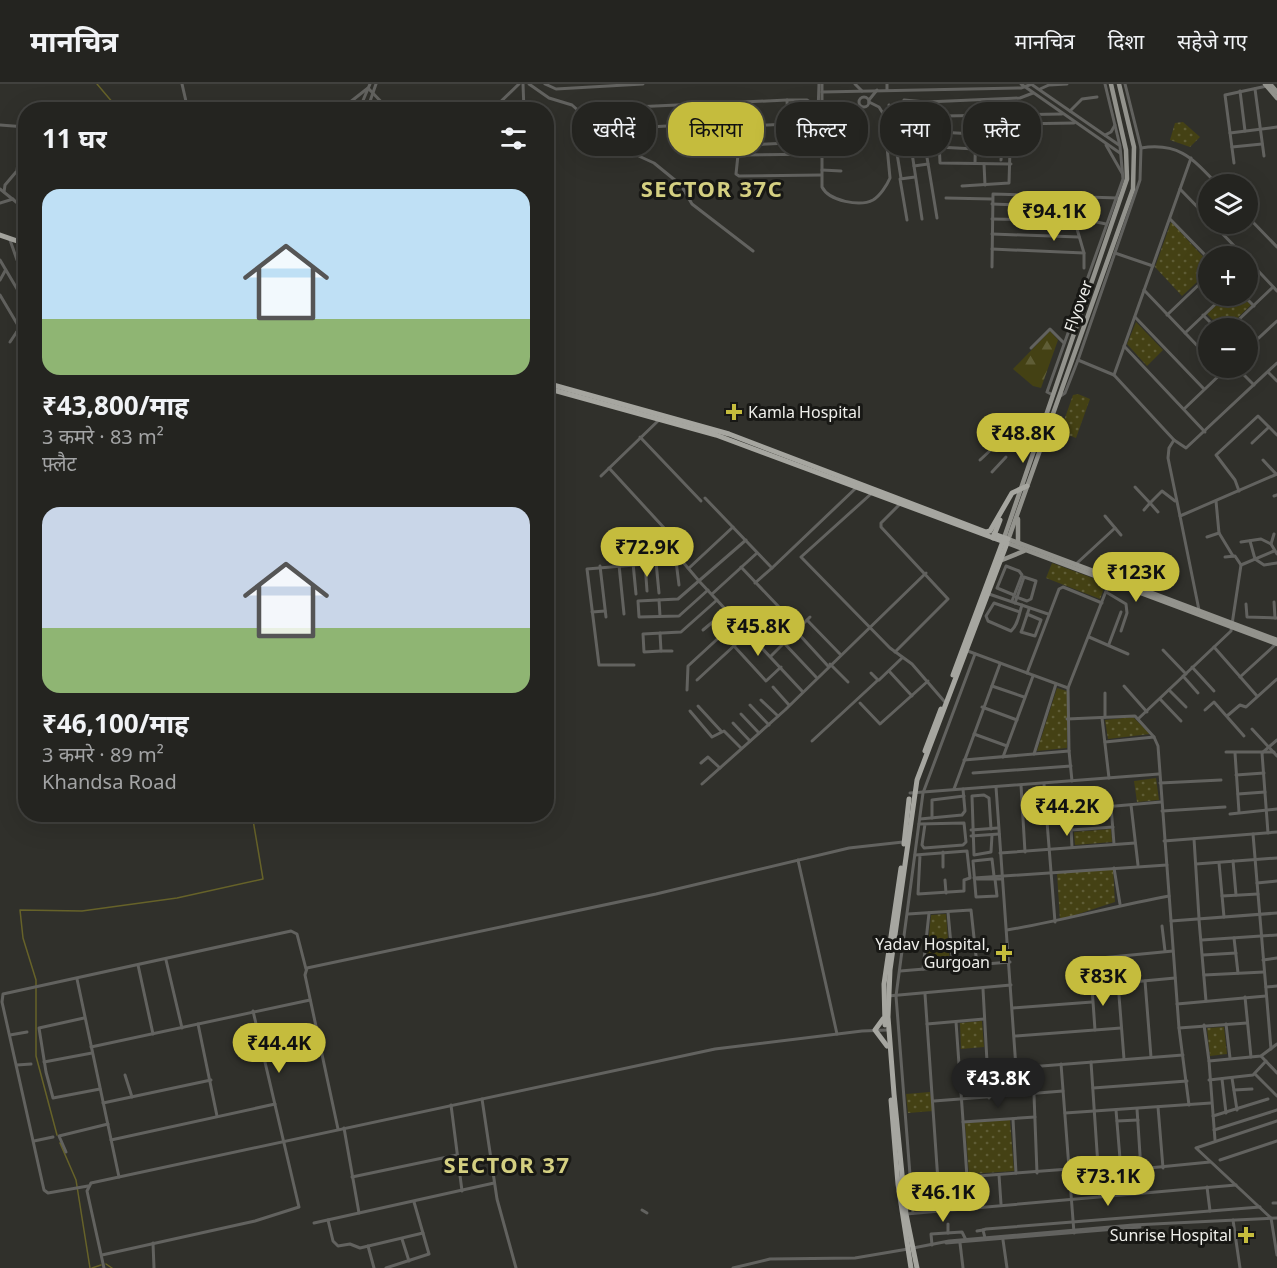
<!DOCTYPE html>
<html lang="hi">
<meta charset="utf-8">
<style>
:root{--surface:#242420;--page:#2c2c29;--text:#f1f3f6;--muted:#a3a4a5;--line:#41413e;--accent:#c5bc3d}
body{margin:0;font-family:"Noto Sans","Noto Sans Devanagari",sans-serif;background:var(--page);color:var(--text);height:100vh;display:flex;flex-direction:column;font-size:22px;white-space:nowrap}
*{box-sizing:border-box;margin:0}
p{font-size:20px;color:var(--muted)}
.icon{flex:none;width:33px;height:33px;fill:none;stroke:currentColor;stroke-width:2;stroke-linecap:round;stroke-linejoin:round}
.map{position:relative;flex:1;overflow:hidden}
.drawer{position:absolute;left:18px;top:18px;width:536px;height:720px;display:flex;flex-direction:column;background:var(--surface);border-radius:24px;box-shadow:0 6px 24px #0002,0 0 0 2px var(--line)}
.drawer>*{flex:none}
.banner{position:absolute;left:572px;top:18px;width:570px;height:54px;display:flex;gap:12px}
.controls{position:absolute;left:1198px;top:90px;display:grid;gap:12px}
.controls a{display:grid;place-items:center;width:60px;height:60px;border-radius:50%;background:var(--surface);box-shadow:0 6px 24px #0002,0 0 0 2px var(--line);font-size:30px}
.price{position:absolute;translate:-50% -51px;padding:0 14px;border-radius:21px;background:var(--accent);color:#111;font-size:20px;line-height:39px;filter:drop-shadow(0 2px 3px #0008)}
.price::after{content:'';position:absolute;left:50%;top:36px;width:18px;height:14px;margin-left:-9px;background:inherit;clip-path:polygon(0 0,100% 0,50% 100%)}
.price.current{background:#222;color:#fff}
ul{padding:0;list-style:none}
li{display:grid;align-content:center;gap:12px;height:318px;padding:0 24px}
li span{display:grid;place-items:center;height:186px;border-radius:18px;color:#555}
li>.icon{margin-inline-start:auto}
span .icon{width:108px;height:108px;fill:#fffc;stroke-width:1}
li b{font-size:26px}
h2{display:flex;justify-content:space-between;align-items:center;height:72px;padding:0 24px;font-size:26px}
.tag{padding:0 21px;border-radius:24px;background:var(--surface);box-shadow:0 6px 24px #0002,0 0 0 2px var(--line);font-size:21px;line-height:54px}
.tag.current{background:var(--accent);color:#111}
header{display:flex;align-items:center;gap:36px;box-sizing:border-box;height:84px;padding:0 30px;background:var(--surface);border-bottom:2px solid var(--line)}
header strong{font-size:28px}
nav{display:flex;gap:33px;margin-inline-start:auto;font-size:21px}
.map>svg:first-child{display:block}
.grass{fill:url(#grass-dots)}
.forest{fill:url(#forest-firs)}
.lines{fill:none;stroke-linecap:round;stroke-linejoin:round}
.stream{stroke:#666229;stroke-width:1.5}
.minor{stroke:#62625f;stroke-width:3}
.major{stroke:#93938d;stroke-width:4.5}
.highway{stroke:#a6a6a0;stroke-width:5}
.poi-dot{fill:#c5bc3d;stroke:#181815;stroke-width:2}
.labels{text-anchor:middle;stroke-width:6;stroke-linejoin:round;paint-order:stroke}
.street-label{font-size:16px;fill:#efefeb;stroke:#181815}
.poi-label{font-size:16px;fill:#efefeb;stroke:#181815;text-anchor:end}
.district-label{font-size:22px;font-weight:bold;letter-spacing:1.5px;fill:#d4cf81;stroke:#181815}
</style>
<header>
<strong>मानचित्र</strong>
<nav><a>मानचित्र</a><a>दिशा</a><a>सहेजे गए</a></nav>
</header>
<div class="map">
<svg width="1277" height="1184" viewBox="0 0 1277 1184">
<defs>
<pattern id="grass-dots" width="8" height="8" patternUnits="userSpaceOnUse" patternTransform="scale(1.5)"><rect width="8" height="8" fill="#444114"/><path d="M2 2h.1M6 6h.1" fill="none" stroke="#5f5d36" stroke-width="1.8" stroke-linecap="round"/></pattern>
<pattern id="forest-firs" width="22" height="20" patternUnits="userSpaceOnUse" patternTransform="scale(1.5)"><rect width="22" height="20" fill="#444114"/><path d="M5 1l3.5 6h-7zM16 11l3.5 6h-7z" fill="#5f5d36"/></pattern>
</defs>
<rect width="100%" height="100%" fill="#30302b"/>
<g class="grass">
<polygon points="1183,38 1200,53 1190,63 1170,56 1175,39"/>
<polygon points="1171,138 1209,179 1209,187 1182,212 1155,183"/>
<polygon points="1227,212 1241,212 1251,221 1227,244 1221,244 1207,230"/>
<polygon points="1136,238 1163,266 1147,282 1127,260"/>
<polygon points="1078,310 1090,315 1076,354 1060,348 1073,311"/>
<polygon points="1052,479 1106,499 1100,515 1046,494"/>
<polygon points="1057,604 1067,607 1067,664 1037,667"/>
<polygon points="1133,633 1150,650 1108,655 1105,636"/>
<polygon points="1156,694 1159,716 1137,718 1134,697"/>
<polygon points="1111,745 1112,758 1075,761 1074,748"/>
<polygon points="1113,785 1115,818 1060,836 1057,789"/>
<polygon points="946,830 950,880 926,882 931,831"/>
<polygon points="982,937 984,963 961,965 960,939"/>
<polygon points="1224,943 1227,970 1210,972 1207,944"/>
<polygon points="930,1008 933,1027 908,1029 906,1010"/>
<polygon points="1010,1036 1014,1087 969,1090 965,1039"/>
</g>
<polygon class="forest" points="1050,247 1058,256 1041,304 1033,302 1013,285"/>
<g class="lines">
<g class="stream">
<polyline points="97,0 119,26"/>
<polyline points="57,1051 36,972 36,896 23,854 20,826 82,827 177,814 263,795 252,730"/>
<polyline points="60,1059 76,1096 90,1184"/>
<polyline points="106,1180 112,1184"/>
<polyline points="92,1184 101,1181"/>
</g>
<g class="minor">
<polyline points="182,0 188,26"/>
<polyline points="523,0 524,26"/>
<polyline points="529,0 549,14 572,21 619,63 654,79 681,101 692,120 753,167"/>
<polyline points="545,0 556,5 643,0"/>
<path d="M822,0V103C829,117 860,123 873,116C880,112 887,101 890,94L884,31L879,23L869,18"/>
<polyline points="855,0 862,7"/>
<polyline points="887,0 887,6"/>
<polyline points="1021,0 1120,69"/>
<polyline points="1031,0 1119,61"/>
<polyline points="1040,5 1049,1 1067,0"/>
<polyline points="1255,5 1264,72"/>
<polyline points="1240,7 1245,47"/>
<polyline points="822,8 1021,4 1032,0"/>
<circle cx="864" cy="18" r="5"/>
<polyline points="787,16 788,40"/>
<polyline points="869,16 877,6"/>
<polyline points="918,19 937,134"/>
<polyline points="496,21 500,26"/>
<polyline points="889,21 901,94"/>
<polyline points="590,25 787,16 807,16 810,18 810,58 707,63 703,40 613,45 609,24"/>
<polyline points="340,26 368,4 389,26"/>
<polyline points="359,26 370,0"/>
<polyline points="367,26 376,0"/>
<polyline points="492,26 519,0"/>
<polyline points="1070,27 1082,15 1097,13"/>
<polyline points="849,37 861,22"/>
<polyline points="976,39 1001,40 1002,62 1011,63"/>
<polyline points="795,40 795,59"/>
<polyline points="1011,40 1074,39"/>
<polyline points="0,41 26,43"/>
<polyline points="744,42 745,61"/>
<polyline points="705,44 810,39"/>
<polyline points="938,48 975,50"/>
<polyline points="1230,49 1277,43"/>
<polyline points="1105,51 1111,48 1115,41"/>
<polyline points="606,54 616,45"/>
<polyline points="611,57 622,45"/>
<polyline points="810,58 817,55 819,0"/>
<polyline points="975,60 1001,60"/>
<polyline points="1106,61 1122,89"/>
<polyline points="938,63 975,65"/>
<polyline points="1232,63 1262,60"/>
<path d="M1141,64C1179,58 1193,75 1217,100"/>
<polyline points="897,69 912,67"/>
<polyline points="1001,76 1002,62"/>
<polyline points="975,79 976,33"/>
<polyline points="1234,79 1225,11 1267,2"/>
<polyline points="984,80 985,101"/>
<polyline points="1011,80 940,79 938,34 943,32 1062,30"/>
<polyline points="914,82 928,80"/>
<polyline points="822,86 841,87"/>
<polyline points="17,87 19,70"/>
<polyline points="821,91 739,92 736,90 738,71 822,70"/>
<polyline points="962,102 1009,99 1011,32"/>
<polyline points="0,105 26,126"/>
<polyline points="1180,105 1209,135"/>
<polyline points="4,108 5,101 16,88 26,89"/>
<polyline points="1072,113 1075,138 1084,169"/>
<polyline points="946,114 992,115"/>
<polyline points="0,119 13,115"/>
<polyline points="992,120 1072,123"/>
<polyline points="1248,133 1277,163"/>
<polyline points="922,135 904,16 926,18 1020,14 1033,9"/>
<polyline points="992,135 1092,137 1106,140"/>
<polyline points="1170,135 1209,175"/>
<polyline points="907,136 900,95 915,93"/>
<polyline points="1213,140 1244,172"/>
<polyline points="992,150 1079,153"/>
<polyline points="10,156 17,176"/>
<polyline points="992,165 1084,169 1084,184"/>
<polyline points="1115,169 1153,182"/>
<polyline points="0,176 26,220"/>
<polyline points="1248,176 1277,207"/>
<polyline points="992,183 993,110 1118,114"/>
<polyline points="0,196 5,187"/>
<polyline points="1144,206 1209,274"/>
<polyline points="0,211 19,243"/>
<polyline points="1244,212 1254,222"/>
<polyline points="1167,231 1209,191"/>
<polyline points="1203,231 1216,244"/>
<polyline points="1135,233 1204,305"/>
<polyline points="1230,244 1273,203"/>
<polyline points="17,248 26,246"/>
<polyline points="1185,249 1224,212"/>
<polyline points="10,258 26,234"/>
<polyline points="1124,262 1205,348"/>
<polyline points="1031,264 1050,245 1064,259"/>
<polyline points="1248,264 1277,237"/>
<polyline points="1078,276 1114,291 1174,356 1186,364 1277,279"/>
<polyline points="1218,284 1222,288"/>
<polyline points="1237,284 1254,301"/>
<polyline points="1268,288 1277,297"/>
<polyline points="1114,291 1191,74"/>
<polyline points="1053,311 1047,308 1123,95 1120,62 1105,0"/>
<polyline points="1059,313 1065,309 1078,276 1140,96 1141,64 1125,0"/>
<polyline points="1184,325 1227,284"/>
<polyline points="1269,343 1277,351"/>
<polyline points="640,353 701,417"/>
<polyline points="1174,356 1169,364 1168,374 1180,432"/>
<polyline points="980,376 995,362"/>
<polyline points="1263,376 1276,390"/>
<polyline points="609,384 677,458 682,477 699,497 802,607"/>
<polyline points="992,388 1006,373"/>
<polyline points="601,392 660,335"/>
<polyline points="1135,403 1150,419 1162,407 1175,417"/>
<polyline points="1239,407 1235,396 1216,371 1258,332 1269,343 1252,359"/>
<polyline points="872,409 801,473 890,564 912,580 944,617"/>
<polyline points="1274,412 1277,411"/>
<polyline points="705,414 772,484 857,403"/>
<polyline points="1144,426 1150,419 1158,428"/>
<polyline points="1105,432 1121,451"/>
<polyline points="1219,449 1233,472"/>
<polyline points="1274,450 1271,460 1277,470"/>
<polyline points="1207,453 1219,449 1216,417"/>
<polyline points="1250,457 1255,475 1264,481 1277,479"/>
<polyline points="1241,458 1261,455 1271,460"/>
<polyline points="676,477 679,501"/>
<polyline points="656,478 659,509"/>
<polyline points="633,479 636,510"/>
<polyline points="645,479 647,507"/>
<polyline points="1076,480 1115,444"/>
<polyline points="619,481 624,530"/>
<polyline points="1241,481 1274,467"/>
<polyline points="600,482 606,533"/>
<polyline points="741,483 798,543 796,547"/>
<polyline points="689,484 733,443"/>
<polyline points="755,499 772,484"/>
<polyline points="708,506 679,532 639,533 638,517 678,515 746,456"/>
<polyline points="1106,508 1126,520 1127,529 1121,547"/>
<polyline points="712,510 757,469"/>
<polyline points="989,510 1048,530"/>
<polyline points="659,516 660,532"/>
<polyline points="1012,517 1022,491 1019,487 1006,482 997,504 1014,511"/>
<polyline points="1274,518 1275,534"/>
<polyline points="1015,519 1024,493 1036,497 1031,515 1027,517 1016,513"/>
<polyline points="1246,520 1247,533 1277,534"/>
<polyline points="1199,526 1180,432 1277,390"/>
<polyline points="592,528 605,527"/>
<path d="M1020,528L994,519L986,532L988,537L1011,547C1018,541 1019,530 1022,521"/>
<polyline points="1027,530 1041,536 1035,552 1021,548 1022,546 1029,525"/>
<polyline points="807,536 840,570"/>
<polyline points="799,544 810,533"/>
<polyline points="703,546 727,526"/>
<polyline points="660,549 661,567 672,567"/>
<polyline points="1089,553 1128,570"/>
<polyline points="784,559 816,593"/>
<polyline points="1109,560 1121,528"/>
<polyline points="734,562 766,597 781,583"/>
<polyline points="1214,563 1257,612"/>
<polyline points="965,566 1068,604"/>
<polyline points="1163,566 1186,590"/>
<polyline points="661,567 644,568 643,550 681,548 717,516"/>
<polyline points="895,568 948,515 881,443 881,439 900,420"/>
<polyline points="771,572 796,547 828,582"/>
<polyline points="830,580 848,598"/>
<polyline points="634,581 599,581 587,485 682,477"/>
<polyline points="1192,583 1214,607"/>
<polyline points="889,587 912,612"/>
<polyline points="1027,589 1059,505 1063,503 1102,519"/>
<polyline points="1183,592 1198,609"/>
<polyline points="1240,593 1276,560"/>
<polyline points="697,596 749,548"/>
<polyline points="879,596 902,574"/>
<polyline points="992,602 1024,613"/>
<polyline points="1124,602 1147,628"/>
<polyline points="773,603 789,621"/>
<polyline points="687,606 688,582 738,536"/>
<polyline points="1169,606 1186,623"/>
<polyline points="1105,609 1105,633"/>
<polyline points="1160,615 1181,637"/>
<polyline points="761,616 778,632"/>
<polyline points="860,619 880,640 928,597"/>
<polyline points="750,621 769,641"/>
<polyline points="698,622 721,647"/>
<polyline points="982,623 1017,636"/>
<polyline points="1205,626 1214,618 1244,652"/>
<polyline points="690,627 712,653 724,647 741,664"/>
<polyline points="741,630 759,649"/>
<polyline points="1227,632 1240,621 1246,623 1277,595"/>
<polyline points="1102,634 1109,694"/>
<polyline points="1067,635 1135,632 1154,653"/>
<polyline points="1138,635 1231,547 1241,481 1235,472 1225,473"/>
<polyline points="733,639 750,657"/>
<polyline points="1252,645 1277,672"/>
<polyline points="974,650 1007,662"/>
<polyline points="812,657 878,596 871,589"/>
<polyline points="1105,658 1154,653 1158,662 1179,944 1189,1021"/>
<polyline points="1226,668 1274,668"/>
<polyline points="1235,669 1239,728"/>
<polyline points="1034,670 1056,600"/>
<polyline points="1003,673 1033,592"/>
<polyline points="964,676 1069,667"/>
<polyline points="701,679 708,673 720,684"/>
<polyline points="973,689 1071,682"/>
<polyline points="1236,691 1264,689"/>
<polyline points="1072,697 1069,667 1068,604 1110,497"/>
<polyline points="1160,699 1221,696"/>
<polyline points="702,700 785,626 926,489"/>
<polyline points="1044,700 1055,838"/>
<polyline points="1021,701 1025,768"/>
<polyline points="996,703 1016,984"/>
<polyline points="954,705 1000,580"/>
<polyline points="910,709 1159,690"/>
<polyline points="1238,710 1265,708"/>
<polyline points="1131,721 1138,781"/>
<polyline points="1111,722 1114,760"/>
<polyline points="1070,726 1072,763"/>
<polyline points="1162,727 1225,723"/>
<polyline points="1047,728 1161,718"/>
<polyline points="1230,730 1277,725"/>
<polyline points="932,734 932,716 964,712"/>
<polyline points="920,735 962,731 965,727 963,705"/>
<polyline points="919,740 964,739 966,758 963,761 924,764 922,761 925,740"/>
<polyline points="991,745 989,714 984,711 972,712 974,771 991,768 992,751"/>
<polyline points="971,746 998,744"/>
<polyline points="1071,746 1113,743"/>
<polyline points="1268,749 1262,669 1277,656"/>
<polyline points="1253,750 1271,965"/>
<polyline points="971,752 999,750"/>
<polyline points="1194,755 1199,834"/>
<polyline points="1164,757 1277,748"/>
<polyline points="943,768 943,783"/>
<polyline points="1000,769 1135,759"/>
<polyline points="915,771 967,767 970,794 964,796 964,807 918,810 920,771"/>
<polyline points="798,776 837,950"/>
<polyline points="1233,777 1236,811"/>
<polyline points="1219,779 1224,833"/>
<polyline points="1196,780 1277,774"/>
<polyline points="1114,784 1120,820"/>
<polyline points="994,792 992,775 973,777 976,813 997,812 995,795"/>
<polyline points="974,794 1167,781"/>
<polyline points="977,795 1002,795"/>
<polyline points="945,796 946,809"/>
<polyline points="1257,799 1277,797"/>
<polyline points="1222,812 1258,810"/>
<polyline points="948,828 953,883"/>
<polyline points="908,830 971,826 977,881"/>
<polyline points="1199,836 1206,917"/>
<polyline points="1171,837 1277,829"/>
<polyline points="1162,842 1165,867"/>
<path d="M1007,846C1062,837 1114,822 1169,812"/>
<polyline points="1234,854 1238,889"/>
<polyline points="1202,856 1277,851"/>
<polyline points="1203,871 1236,869"/>
<polyline points="166,876 182,944"/>
<polyline points="1263,876 1277,874"/>
<polyline points="138,881 153,950"/>
<polyline points="923,885 929,829"/>
<polyline points="900,887 1010,878"/>
<polyline points="1204,891 1264,888"/>
<polyline points="77,895 119,1093"/>
<polyline points="1145,897 1151,973"/>
<polyline points="1118,899 1124,975"/>
<polyline points="1090,902 1175,894"/>
<polyline points="1266,903 1277,902"/>
<polyline points="983,905 989,1014"/>
<polyline points="925,910 940,1126"/>
<polyline points="888,912 1011,901"/>
<polyline points="1245,913 1251,973"/>
<polyline points="1177,920 1266,912"/>
<polyline points="1013,924 1092,918"/>
<polyline points="84,934 39,944 46,988 53,1014 100,1005"/>
<polyline points="956,938 967,1093"/>
<polyline points="198,940 217,1032"/>
<polyline points="927,940 984,935"/>
<polyline points="1226,940 1230,974"/>
<polyline points="1204,941 1209,977 1215,1056"/>
<polyline points="1179,944 1247,939"/>
<polyline points="1095,946 1090,875 1173,867"/>
<polyline points="10,951 27,948"/>
<polyline points="1015,952 1121,944"/>
<polyline points="91,963 310,916"/>
<polyline points="1261,972 1277,989"/>
<polyline points="1209,977 1261,972 1277,960"/>
<polyline points="44,978 92,969"/>
<polyline points="1091,978 1100,1112"/>
<polyline points="1061,980 1074,1149"/>
<polyline points="17,981 31,980"/>
<polyline points="989,986 1183,971"/>
<polyline points="1255,990 1277,1012"/>
<polyline points="125,991 132,1013"/>
<polyline points="1232,994 1237,1026"/>
<polyline points="1222,995 1226,1029"/>
<polyline points="1209,996 1253,991 1266,977"/>
<polyline points="1093,1004 1187,997"/>
<polyline points="1234,1006 1252,1005"/>
<polyline points="1034,1011 1037,1089"/>
<polyline points="482,1015 497,1115 516,1184"/>
<polyline points="934,1017 1063,1007"/>
<polyline points="103,1019 211,996"/>
<polyline points="451,1021 462,1107"/>
<polyline points="1158,1023 1163,1084"/>
<polyline points="1137,1025 1141,1086"/>
<polyline points="1116,1026 1121,1087"/>
<polyline points="1065,1029 1211,1019"/>
<polyline points="1213,1032 1268,1015"/>
<polyline points="1013,1035 1016,1089"/>
<polyline points="1117,1037 1138,1036"/>
<polyline points="1277,1037 1196,1064 1271,1134 1277,1171"/>
<polyline points="963,1038 1035,1033"/>
<polyline points="344,1044 359,1129"/>
<polyline points="338,1045 305,891 307,884 656,810 849,764 903,758"/>
<polyline points="1214,1046 1277,1026"/>
<polyline points="111,1056 275,1020"/>
<polyline points="34,1057 53,1053"/>
<polyline points="66,1068 59,1052 108,1040"/>
<polyline points="1220,1076 1277,1057"/>
<polyline points="1098,1089 1210,1078"/>
<polyline points="999,1091 1001,1120"/>
<polyline points="352,1093 457,1071"/>
<polyline points="938,1095 1069,1085"/>
<polyline points="88,1102 48,1109 44,1106 2,918 3,910 291,847 297,850 306,885"/>
<polyline points="1207,1103 1210,1127"/>
<polyline points="1273,1119 1277,1119"/>
<polyline points="642,1126 647,1129"/>
<polyline points="913,1129 896,912 923,709 975,570"/>
<polyline points="906,1130 1236,1101"/>
<polyline points="328,1136 333,1157 338,1162 350,1160 360,1164 423,1149"/>
<polyline points="1233,1136 1240,1184"/>
<polyline points="314,1139 494,1099"/>
<polyline points="948,1140 948,1149"/>
<polyline points="977,1147 983,1146"/>
<polyline points="985,1154 983,1146 986,1145 1260,1123"/>
<polyline points="402,1155 409,1177"/>
<polyline points="1003,1156 1007,1184"/>
<polyline points="153,1159 154,1184"/>
<polyline points="946,1159 1140,1143"/>
<polyline points="960,1159 963,1184"/>
<polyline points="932,1161 931,1150 962,1148 966,1156"/>
<polyline points="368,1162 374,1184"/>
<polyline points="913,1164 949,1157 1133,1141 1277,1134"/>
<polyline points="102,1171 255,1137 299,1123 253,927"/>
<polyline points="104,1184 87,1107 91,1099 715,965 862,947 888,946"/>
<polyline points="386,1184 429,1170 414,1118"/>
<polyline points="733,1184 770,1175 855,1174 908,1165"/>
</g>
<g class="major">
<polyline points="1119,0 1134,63 1133,105 1007,459 1277,560"/>
<polyline points="1265,0 1277,14"/>
<polyline points="1270,0 1277,8"/>
<polyline points="1004,454 1127,95 1126,66 1111,0"/>
<polyline points="1008,455 1277,556"/>
<polyline points="1018,459 1018,435"/>
<polyline points="1002,476 1024,467"/>
</g>
<g class="highway">
<polyline points="0,151 26,160"/>
<polyline points="546,299 729,350 986,448 990,447 1012,409 1027,402"/>
<polyline points="546,304 716,351 1007,459 917,696 890,886 888,933 894,1010 906,1130 917,1184"/>
<polyline points="994,450 1008,455"/>
<polyline points="993,454 1000,436"/>
<polyline points="953,591 1003,457"/>
<polyline points="925,667 941,625"/>
<polyline points="904,760 909,715"/>
<polyline points="883,935 875,946 887,962"/>
<polyline points="885,941 884,900 901,784"/>
<polyline points="891,1016 898,1100 911,1184"/>
</g>
</g>
<g class="poi-dot">
<path d="M731 319h6v6h6v6h-6v6h-6v-6h-6v-6h6z"/>
<path d="M1001 860h6v6h6v6h-6v6h-6v-6h-6v-6h6z"/>
<path d="M1243 1142h6v6h6v6h-6v6h-6v-6h-6v-6h6z"/>
</g>
<g class="labels">
<g class="street-label">
<text transform="translate(1078 222) rotate(-70)" y="6">Flyover</text>
</g>
<g class="poi-label">
<text x="748" y="334" text-anchor="start">Kamla Hospital</text>
<text x="990" y="866">Yadav Hospital,<tspan x="990" dy="18">Gurgoan</tspan></text>
<text x="1232" y="1157">Sunrise Hospital</text>
</g>
<g class="district-label">
<text x="712" y="113">SECTOR 37C</text>
<text x="507" y="1089">SECTOR 37</text>
</g>
</g>
</svg>
<div class="controls">
<a><svg class="icon" aria-label="layers" viewBox="0 0 24 24"><path d="M12 4l9 5-9 5-9-5zM3 14l9 5 9-5"/></svg></a>
<a>+</a>
<a>−</a>
</div>
<b class="price" style="left:1054px;top:158px">₹94.1K</b>
<b class="price" style="left:1023px;top:380px">₹48.8K</b>
<b class="price" style="left:647px;top:494px">₹72.9K</b>
<b class="price" style="left:1136px;top:519px">₹123K</b>
<b class="price" style="left:758px;top:573px">₹45.8K</b>
<b class="price" style="left:1067px;top:753px">₹44.2K</b>
<b class="price" style="left:1103px;top:923px">₹83K</b>
<b class="price" style="left:279px;top:990px">₹44.4K</b>
<b class="price current" style="left:998px;top:1025px">₹43.8K</b>
<b class="price" style="left:1108px;top:1123px">₹73.1K</b>
<b class="price" style="left:943px;top:1139px">₹46.1K</b>
<div class="banner">
<a class="tag">खरीदें</a>
<a class="tag current">किराया</a>
<a class="tag">फ़िल्टर</a>
<a class="tag">नया</a>
<a class="tag">फ़्लैट</a>
</div>
<section class="drawer">
<h2>11 घर<svg class="icon" aria-label="filters" viewBox="0 0 24 24"><path d="M4 7h16M4 17h16"/><circle cx="9" cy="7" r="2"/><circle cx="15" cy="17" r="2"/></svg></h2>
<ul>
<li><span style="background:linear-gradient(#bfe0f5 70%,#8fb573 0)"><svg class="icon" aria-label="home" viewBox="0 0 24 24"><path d="M3 11l9-7 9 7M6 9v11h12V9"/></svg></span><div><b>₹43,800/माह</b><p>3 कमरे · 83 m²</p><p>फ़्लैट</p></div></li>
<li><span style="background:linear-gradient(#c9d6e8 65%,#8fb573 0)"><svg class="icon" aria-label="home" viewBox="0 0 24 24"><path d="M3 11l9-7 9 7M6 9v11h12V9"/></svg></span><div><b>₹46,100/माह</b><p>3 कमरे · 89 m²</p><p>Khandsa Road</p></div></li>
</ul>
</section>
</div>
